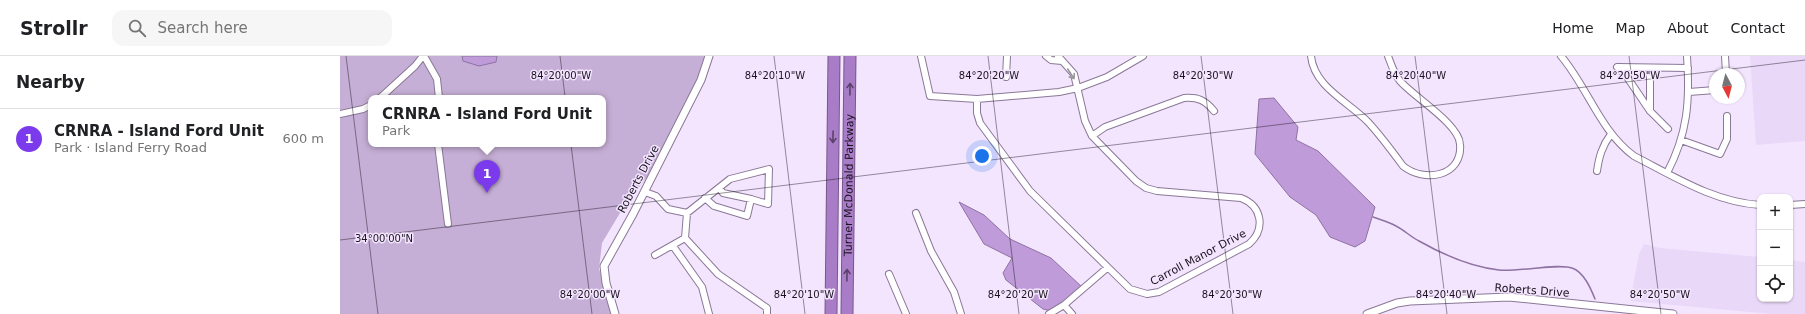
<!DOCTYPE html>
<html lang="en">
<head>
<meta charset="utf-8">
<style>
  :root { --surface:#fff; --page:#f6f6f6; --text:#202124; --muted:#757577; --line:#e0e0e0; --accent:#7c3aed }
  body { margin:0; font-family:"DejaVu Sans",sans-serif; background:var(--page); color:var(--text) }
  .controls { position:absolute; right:12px; bottom:12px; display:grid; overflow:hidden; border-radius:8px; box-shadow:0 1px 3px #0004 }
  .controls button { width:36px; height:36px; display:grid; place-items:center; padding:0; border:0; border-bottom:1px solid var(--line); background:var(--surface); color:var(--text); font:20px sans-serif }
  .compass { position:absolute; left:1369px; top:12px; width:36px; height:36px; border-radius:50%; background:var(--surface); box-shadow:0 1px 3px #0004; rotate:173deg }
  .you { position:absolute; left:642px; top:100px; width:14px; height:14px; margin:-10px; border:3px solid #fff; border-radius:50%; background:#1a73e8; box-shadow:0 0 0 6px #1a73e833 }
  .badge { display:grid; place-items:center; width:26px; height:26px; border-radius:50%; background:var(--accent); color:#fff; font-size:13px; font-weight:700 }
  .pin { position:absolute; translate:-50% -33px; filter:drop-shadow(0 1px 2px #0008) }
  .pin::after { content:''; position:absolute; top:21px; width:14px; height:12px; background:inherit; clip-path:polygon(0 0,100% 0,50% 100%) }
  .popup { position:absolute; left:28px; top:39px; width:238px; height:52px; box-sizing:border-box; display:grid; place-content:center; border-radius:8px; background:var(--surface); filter:drop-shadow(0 1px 3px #0005); font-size:13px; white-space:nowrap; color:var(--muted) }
  .popup b { font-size:15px; color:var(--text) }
  .popup::after { content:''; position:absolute; left:50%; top:100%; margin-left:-8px; border:8px solid transparent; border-top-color:var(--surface) }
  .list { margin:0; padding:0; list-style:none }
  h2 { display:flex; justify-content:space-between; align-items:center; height:52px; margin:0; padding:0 16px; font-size:17px }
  h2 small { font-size:13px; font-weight:400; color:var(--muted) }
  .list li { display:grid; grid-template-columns:26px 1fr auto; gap:12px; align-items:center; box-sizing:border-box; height:60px; padding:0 16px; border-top:1px solid var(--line) }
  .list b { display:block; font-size:15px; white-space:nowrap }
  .list p { margin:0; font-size:13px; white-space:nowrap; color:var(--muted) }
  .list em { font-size:13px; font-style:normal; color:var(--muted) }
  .icon { flex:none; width:22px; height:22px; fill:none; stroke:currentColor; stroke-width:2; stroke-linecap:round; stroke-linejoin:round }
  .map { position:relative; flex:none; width:1465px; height:258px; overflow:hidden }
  header { display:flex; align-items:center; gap:24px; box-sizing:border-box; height:56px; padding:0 20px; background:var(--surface); border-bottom:1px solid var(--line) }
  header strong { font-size:19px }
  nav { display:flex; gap:22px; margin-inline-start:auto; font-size:14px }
  .search { width:280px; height:36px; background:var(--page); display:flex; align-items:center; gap:10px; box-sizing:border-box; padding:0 14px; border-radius:12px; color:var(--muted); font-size:15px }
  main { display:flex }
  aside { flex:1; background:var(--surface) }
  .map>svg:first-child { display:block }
  .built { fill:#ead8f8 }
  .green { fill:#c6afd6; fill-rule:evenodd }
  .water { fill:#c09bda; stroke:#8e72a2 }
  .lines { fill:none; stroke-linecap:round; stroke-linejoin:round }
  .stream { stroke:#8e72a2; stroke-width:1.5 }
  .minor-casing { stroke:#8a7896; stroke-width:8 }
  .tertiary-casing { stroke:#8a7896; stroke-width:9 }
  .motorway-casing { stroke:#77578c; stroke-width:13 }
  .minor { stroke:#fff; stroke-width:6 }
  .tertiary { stroke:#fff; stroke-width:7 }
  .motorway { stroke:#a97cc7; stroke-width:11 }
  .oneway { stroke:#98959a }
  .oneway2 { stroke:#5a426b }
  .ticks { fill:none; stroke:#1a131f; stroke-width:1; stroke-opacity:0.45 }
  .labels { text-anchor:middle; stroke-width:3; stroke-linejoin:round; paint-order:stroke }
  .street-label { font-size:11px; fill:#1a131f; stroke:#f4e5ff }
  .ticks-label { font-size:10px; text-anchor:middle; fill:#1a131f; stroke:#f4e5ff; stroke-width:3; stroke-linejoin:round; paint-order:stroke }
</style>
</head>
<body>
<header>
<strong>Strollr</strong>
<div class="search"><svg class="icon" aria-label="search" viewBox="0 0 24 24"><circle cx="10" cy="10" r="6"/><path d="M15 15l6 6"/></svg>Search here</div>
<nav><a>Home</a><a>Map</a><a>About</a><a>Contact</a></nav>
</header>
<main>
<aside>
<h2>Nearby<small></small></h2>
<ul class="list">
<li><span class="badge">1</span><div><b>CRNRA - Island Ford Unit</b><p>Park · Island Ferry Road</p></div><em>600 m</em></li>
</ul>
</aside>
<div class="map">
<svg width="1465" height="258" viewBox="0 0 1465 258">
  <rect width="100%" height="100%" fill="#f4e5ff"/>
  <path class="built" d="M 1410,0 L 1465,0 L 1465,85 L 1416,89 Z
    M 1304,188 L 1320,192 L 1420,201 L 1420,243 L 1450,243 L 1450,204 L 1465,206 L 1465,258 L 1431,258 L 1290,245 L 1299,198 Z"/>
  <path class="green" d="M 0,0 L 122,0 L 123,5 L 156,6 L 157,0 L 370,0 L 321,103 L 283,152 L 262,187 L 259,213 L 275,258 L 0,258 ZM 31,42 L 263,42 L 263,88 L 31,88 Z"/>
  <path class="water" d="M 122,0 L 157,0 L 156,6 L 139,10 L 123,5 Z
    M 934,42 L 958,71 L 956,84 L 978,95 L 1035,151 L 1025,185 L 1015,191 L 990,181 L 976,159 L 950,141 L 915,98 L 919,43 Z
    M 619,146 L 644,159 L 670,183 L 711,202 L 742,231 L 711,255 L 703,253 L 666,224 L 663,217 L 672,202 L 644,188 Z"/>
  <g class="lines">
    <path class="stream" d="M 1033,161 C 1041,164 1049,166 1056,170 C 1064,174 1071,181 1079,185 C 1102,198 1132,211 1159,214 C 1178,216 1219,207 1232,212 C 1244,216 1251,233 1255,243"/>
    <defs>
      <path id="minor" d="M 84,0 L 97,23 L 99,42
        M 581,0 L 590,40 L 637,43 L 719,36 L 738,32 L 767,21 L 803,0
        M 706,0 L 711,4 L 722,5
        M 971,0 C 974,31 1009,46 1028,66 C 1041,80 1052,95 1063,110 C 1084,127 1123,121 1120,88 C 1119,68 1074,41 1060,25 C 1054,18 1051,8 1048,0
        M 1221,0 C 1248,32 1260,75 1294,100 C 1335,121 1374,146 1420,149
        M 1385,0 L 1386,18
        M 1310,12 L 1310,55
        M 666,21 L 667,0
        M 1349,36 L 1375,34
        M 40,42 L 75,10 L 83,0
        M 637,43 L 637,57 L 640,67 L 690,135 L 790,233 L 807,238 L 819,236 L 909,188 C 926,173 922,150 901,142 L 817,135 L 806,132 L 796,125 L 752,80 L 745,65 L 734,18 L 718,0
        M 0,58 L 23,53 L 31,49
        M 1328,73 L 1310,55 L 1287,21 L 1277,11 L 1348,12
        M 752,80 L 765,71 L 844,42 C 858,41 865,44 874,55
        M 1341,84 L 1380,98 L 1387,83 L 1387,60
        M 98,88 L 108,168
        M 1257,115 C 1259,101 1262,90 1271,78
        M 1327,117 C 1348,77 1350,44 1347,0
        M 305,136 L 316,140 L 328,153 L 347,157 L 390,123 L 429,113 L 428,148 L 411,143
        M 365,142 L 374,150 L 407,160 L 411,143 L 383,137 L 379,132
        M 1450,149 L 1465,148
        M 347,157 L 345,182 L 378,218 L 427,252 L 427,258
        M 576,157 L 591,195 L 614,236 L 621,258
        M 333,190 L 362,231 L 369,258
        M 315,199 L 345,182
        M 549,218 L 566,258
        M 709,258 L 724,249
        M 732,258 L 724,249 L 767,212"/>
      <path id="tertiary" d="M 275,258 L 266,227 L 264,210 L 293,158 L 361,24 L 369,0
        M 1027,258 L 1057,247 L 1070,245 L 1169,241 L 1333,258"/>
      <g id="motorway">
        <path d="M 491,258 L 494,0"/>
        <path id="s1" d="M 507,258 L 510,0"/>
      </g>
    </defs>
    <use href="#minor" class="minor-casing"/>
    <use href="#tertiary" class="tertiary-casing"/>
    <use href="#motorway" class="motorway-casing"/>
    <use href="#minor" class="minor"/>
    <use href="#tertiary" class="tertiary"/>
    <use href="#motorway" class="motorway"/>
  </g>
  <defs><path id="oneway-shaft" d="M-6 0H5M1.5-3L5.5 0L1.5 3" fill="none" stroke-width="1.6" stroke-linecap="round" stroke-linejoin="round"/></defs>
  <use class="oneway" href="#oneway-shaft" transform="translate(731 18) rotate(57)"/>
  <g class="oneway2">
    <use href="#oneway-shaft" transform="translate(510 33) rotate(-89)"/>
    <use href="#oneway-shaft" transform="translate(493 81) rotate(91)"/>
    <use href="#oneway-shaft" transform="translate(507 219) rotate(-89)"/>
  </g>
  <path class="ticks" d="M 6,0 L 38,258M 220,0 L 252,258M 434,0 L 465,258M 648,0 L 679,258M 861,0 L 893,258M 1075,0 L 1107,258M 1289,0 L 1321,258M 0,184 L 1465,4"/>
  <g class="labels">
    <g class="street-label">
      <text transform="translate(298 123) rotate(-62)" y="4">Roberts Drive</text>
      <text dy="4" stroke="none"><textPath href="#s1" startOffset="129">Turner McDonald Parkway</textPath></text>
      <text transform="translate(858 201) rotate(-28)" y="4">Carroll Manor Drive</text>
      <text transform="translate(1192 234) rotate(4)" y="4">Roberts Drive</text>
    </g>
  </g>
  <g class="ticks-label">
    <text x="221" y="23">84°20'00"W</text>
    <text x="435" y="23">84°20'10"W</text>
    <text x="649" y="23">84°20'20"W</text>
    <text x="863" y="23">84°20'30"W</text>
    <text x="1076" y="23">84°20'40"W</text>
    <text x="1290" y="23">84°20'50"W</text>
    <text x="44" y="186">34°00'00"N</text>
    <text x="250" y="242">84°20'00"W</text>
    <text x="464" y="242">84°20'10"W</text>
    <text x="678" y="242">84°20'20"W</text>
    <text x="892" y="242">84°20'30"W</text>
    <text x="1106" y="242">84°20'40"W</text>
    <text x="1320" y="242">84°20'50"W</text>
  </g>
</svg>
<div class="controls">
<button>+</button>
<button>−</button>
<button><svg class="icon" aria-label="locate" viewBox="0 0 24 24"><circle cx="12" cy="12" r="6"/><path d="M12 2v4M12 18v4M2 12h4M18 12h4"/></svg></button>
</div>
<svg class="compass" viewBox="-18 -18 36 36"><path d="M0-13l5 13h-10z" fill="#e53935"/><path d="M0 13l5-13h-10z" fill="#757577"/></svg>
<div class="you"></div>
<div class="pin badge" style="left:147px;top:137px">1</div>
<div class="popup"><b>CRNRA - Island Ford Unit</b>Park</div>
</div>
</main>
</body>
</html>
